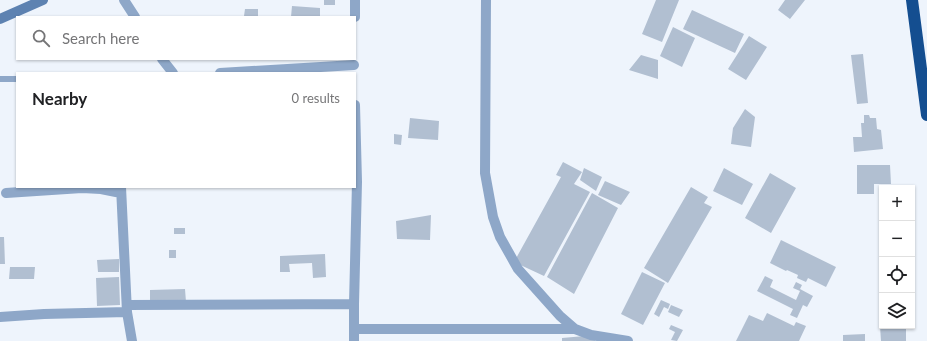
<!DOCTYPE html>
<html lang="en">
<head>
<meta charset="utf-8">
<style>
  :root { --surface:#fff; --page:#f6f6f6; --text:#202124; --muted:#757577; --line:#e0e0e0 }
  body { margin:0; font-family:Lato,sans-serif; background:var(--page); color:var(--text) }
  .controls { position:absolute; right:12px; bottom:12px; display:grid; overflow:hidden; border-radius:0px; box-shadow:0 1px 3px #0004 }
  .controls button { width:36px; height:36px; display:grid; place-items:center; padding:0; border:0; border-bottom:1px solid var(--line); background:var(--surface); color:var(--text); font:20px sans-serif }
  .list { margin:0; padding:0; list-style:none }
  h2 { display:flex; justify-content:space-between; align-items:center; height:52px; margin:0; padding:0 16px; font-size:17px }
  h2 small { font-size:13px; font-weight:400; color:var(--muted) }
  .icon { flex:none; width:22px; height:22px; fill:none; stroke:currentColor; stroke-width:2; stroke-linecap:round; stroke-linejoin:round }
  .map { position:relative; flex:none; width:927px; height:341px; overflow:hidden }
  .search { position:absolute; background:var(--surface); box-shadow:0 1px 3px #0004; left:16px; top:16px; width:340px; height:44px; display:flex; align-items:center; gap:10px; box-sizing:border-box; padding:0 14px; border-radius:0px; color:var(--muted); font-size:15px }
  .panel { position:absolute; background:var(--surface); box-shadow:0 1px 3px #0004; left:16px; top:72px; width:340px; height:116px; border-radius:0px }
  .map>svg:first-child { display:block }
  .building { fill:#b1bfd1 }
  .lines { fill:none; stroke-linecap:round; stroke-linejoin:round }
  .lane { stroke:#8ea7c8; stroke-width:6 }
  .street { stroke:#8ea7c8; stroke-width:10 }
  .secondary { stroke:#5d82b1; stroke-width:10 }
  .highway { stroke:#144e90; stroke-width:12 }
</style>
</head>
<body>
<div class="map">
<svg width="927" height="341" viewBox="0 0 927 341">
  <rect width="100%" height="100%" fill="#eef4fc"/>
  <path class="building" d="M 324,0 L 335,0 L 335,5 L 324,5 Z
    M 656,0 L 679,0 L 662,42 L 642,34 Z
    M 785,0 L 805,0 L 790,19 L 778,10 Z
    M 292,6 L 320,8 L 320,17 L 291,17 Z
    M 245,9 L 258,9 L 258,17 L 244,16 Z
    M 692,10 L 744,34 L 735,53 L 683,29 Z
    M 673,27 L 695,38 L 682,67 L 660,56 Z
    M 749,36 L 767,47 L 746,80 L 728,69 Z
    M 863,54 L 868,103 L 857,104 L 851,55 Z
    M 641,55 L 658,60 L 658,79 L 629,70 Z
    M 745,109 L 755,117 L 751,147 L 731,144 L 733,128 Z
    M 864,115 L 869,115 L 870,118 L 876,118 L 877,129 L 881,130 L 883,149 L 854,152 L 853,137 L 862,137 L 861,123 L 864,123 Z
    M 410,118 L 439,121 L 438,140 L 408,138 Z
    M 394,134 L 402,135 L 401,145 L 394,144 Z
    M 563,162 L 582,172 L 574,184 L 590,192 L 544,276 L 514,262 L 561,177 L 556,175 Z
    M 857,165 L 890,165 L 891,184 L 874,184 L 874,194 L 857,194 Z
    M 584,168 L 602,177 L 596,191 L 580,180 Z
    M 724,168 L 753,184 L 742,205 L 713,191 Z
    M 770,173 L 796,188 L 771,233 L 745,218 Z
    M 605,181 L 630,192 L 621,205 L 598,195 Z
    M 691,187 L 708,197 L 704,203 L 712,207 L 668,283 L 644,268 Z
    M 592,193 L 618,208 L 574,294 L 547,277 Z
    M 431,215 L 430,240 L 397,239 L 396,221 Z
    M 174,228 L 185,228 L 185,234 L 174,234 Z
    M 0,237 L 4,237 L 5,264 L 0,264 Z
    M 781,240 L 836,267 L 826,287 L 808,278 L 806,282 L 797,278 L 798,275 L 787,270 L 786,271 L 770,263 Z
    M 169,250 L 176,250 L 176,258 L 169,258 Z
    M 325,254 L 326,277 L 313,278 L 312,263 L 289,264 L 290,272 L 280,272 L 280,256 Z
    M 119,259 L 119,272 L 98,272 L 97,260 Z
    M 10,267 L 35,267 L 34,279 L 9,279 Z
    M 642,272 L 665,283 L 643,325 L 621,314 Z
    M 765,276 L 773,280 L 770,287 L 796,300 L 800,291 L 793,288 L 796,282 L 802,285 L 800,289 L 813,296 L 807,307 L 803,305 L 797,318 L 790,315 L 793,309 L 757,291 Z
    M 119,277 L 120,305 L 97,306 L 96,278 Z
    M 185,289 L 186,302 L 150,303 L 150,290 Z
    M 661,300 L 670,304 L 668,309 L 664,307 L 659,317 L 654,314 Z
    M 671,305 L 683,310 L 679,317 L 668,312 Z
    M 767,313 L 794,326 L 796,322 L 806,326 L 799,341 L 736,341 L 749,315 L 763,321 Z
    M 671,325 L 683,330 L 677,341 L 671,340 L 675,332 L 669,329 Z
    M 880,326 L 906,326 L 906,341 L 881,341 Z
    M 865,334 L 865,341 L 843,341 L 843,335 Z
    M 596,335 L 595,341 L 562,341 L 562,338 Z"/>
  <g class="lines">
    <path class="lane" d="M 0,79 L 17,79"/>
    <path class="street" d="M 124,0 L 135,17
      M 486,0 L 485,173 L 493,217 L 500,237 L 518,269 L 560,316 L 575,329 L 591,335 L 628,341
      M 355,17 L 355,0
      M 162,59 L 173,73
      M 220,73 L 354,65
      M 121,187 L 127,312 L 132,341
      M 6,193 L 82,188 L 101,189 L 121,193
      M 127,305 L 354,304
      M 0,317 L 44,314 L 127,312
      M 355,329 L 575,329
      M 354,341 L 354,304 L 357,182 L 355,105"/>
    <path class="secondary" d="M 0,19 L 43,0"/>
    <path class="highway" d="M 912,0 L 927,115"/>
  </g>
</svg>
<div class="controls">
<button>+</button>
<button>−</button>
<button><svg class="icon" aria-label="locate" viewBox="0 0 24 24"><circle cx="12" cy="12" r="6"/><path d="M12 2v4M12 18v4M2 12h4M18 12h4"/></svg></button>
<button><svg class="icon" aria-label="layers" viewBox="0 0 24 24"><path d="M12 4l9 5-9 5-9-5zM3 14l9 5 9-5"/></svg></button>
</div>
<div class="search"><svg class="icon" aria-label="search" viewBox="0 0 24 24"><circle cx="10" cy="10" r="6"/><path d="M15 15l6 6"/></svg>Search here</div>
<section class="panel">
<h2>Nearby<small>0 results</small></h2>
<ul class="list">
</ul>
</section>
</div>
</body>
</html>
